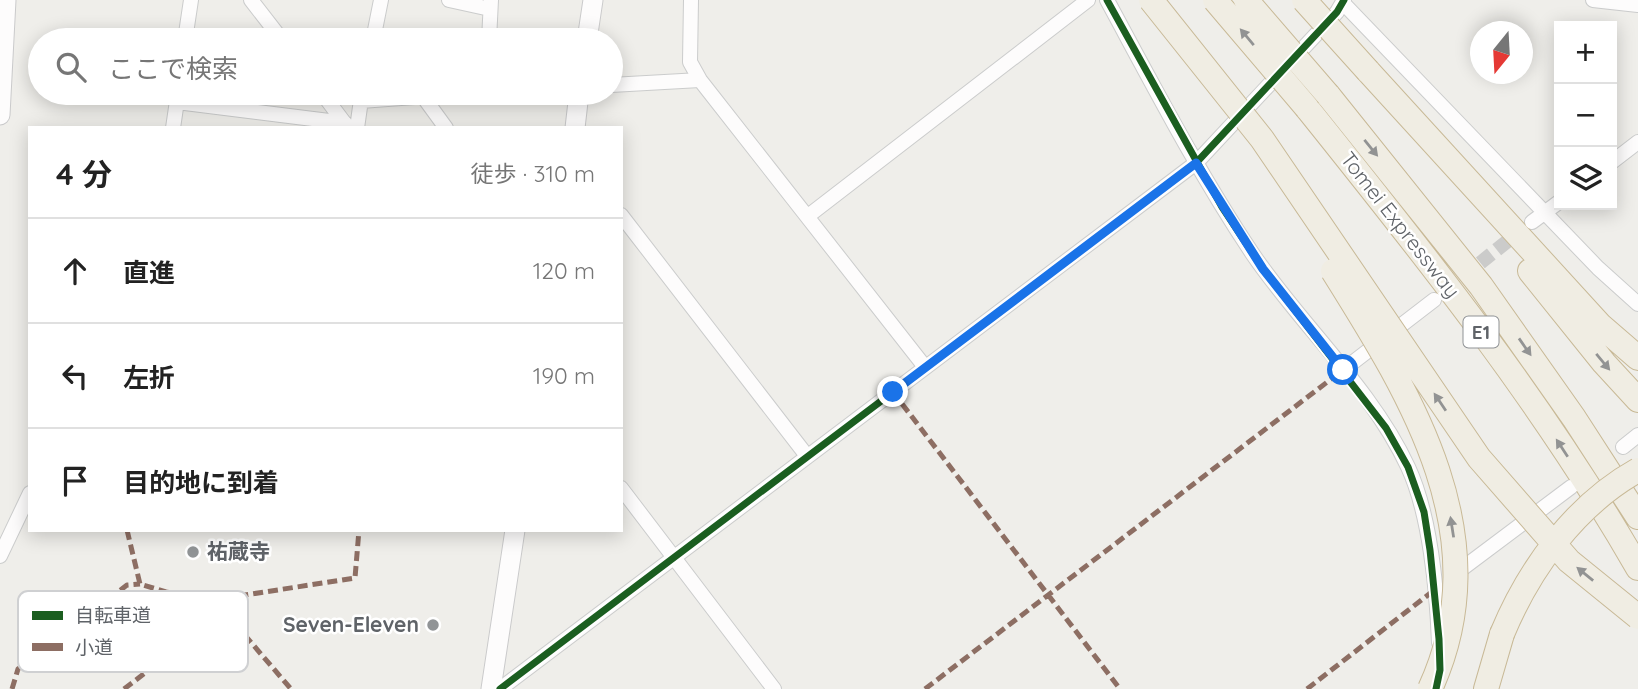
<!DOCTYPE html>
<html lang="ja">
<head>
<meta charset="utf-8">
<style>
  :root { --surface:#fff; --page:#f2f2f2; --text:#222; --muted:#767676; --line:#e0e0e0 }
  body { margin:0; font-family:Quicksand,"Noto Sans JP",sans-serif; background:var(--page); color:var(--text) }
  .controls { position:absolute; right:21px; top:21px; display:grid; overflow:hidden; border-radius:0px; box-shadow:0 4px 18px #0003 }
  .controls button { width:63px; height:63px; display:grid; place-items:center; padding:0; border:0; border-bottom:2px solid var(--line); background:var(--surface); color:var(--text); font:35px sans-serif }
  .compass { position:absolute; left:1470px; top:21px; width:63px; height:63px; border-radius:50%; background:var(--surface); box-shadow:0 4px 18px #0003; rotate:198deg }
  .stop { position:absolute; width:21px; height:21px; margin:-16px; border:5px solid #1a73e8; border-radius:50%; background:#fff }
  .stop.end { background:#1a73e8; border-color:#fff; box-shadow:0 2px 7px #0008 }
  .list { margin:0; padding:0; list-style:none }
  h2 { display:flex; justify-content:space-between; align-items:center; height:91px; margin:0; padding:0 28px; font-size:30px }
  h2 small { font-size:23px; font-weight:400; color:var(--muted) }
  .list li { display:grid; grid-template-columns:46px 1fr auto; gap:21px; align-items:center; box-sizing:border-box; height:105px; padding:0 28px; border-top:2px solid var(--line) }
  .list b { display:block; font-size:26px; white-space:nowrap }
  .list em { font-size:23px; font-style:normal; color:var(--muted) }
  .icon { flex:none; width:38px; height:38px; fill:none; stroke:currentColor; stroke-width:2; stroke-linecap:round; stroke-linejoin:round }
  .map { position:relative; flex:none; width:1638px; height:689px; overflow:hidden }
  .search { position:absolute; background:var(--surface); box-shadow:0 4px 18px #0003; left:28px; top:28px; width:595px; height:77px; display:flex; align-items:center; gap:18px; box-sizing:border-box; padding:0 24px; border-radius:38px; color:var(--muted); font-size:26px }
  .panel { position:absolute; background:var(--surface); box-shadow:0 4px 18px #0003; left:28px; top:126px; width:595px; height:406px; border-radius:0px }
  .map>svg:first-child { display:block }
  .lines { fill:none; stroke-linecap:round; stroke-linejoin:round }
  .street-tunnel { stroke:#cbcbca; stroke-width:14; stroke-dasharray:14 7; stroke-linecap:butt }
  .street-casing { stroke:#cbcccc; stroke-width:16 }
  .secondary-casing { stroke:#cacacb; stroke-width:21 }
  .highway-casing { stroke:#c8b996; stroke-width:26 }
  .street { stroke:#fdfcfc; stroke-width:14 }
  .secondary { stroke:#fdfcfc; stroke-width:19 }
  .highway { stroke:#f0ede3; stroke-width:24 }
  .highway-bridge-casing { stroke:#c8b996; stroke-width:26; stroke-linecap:butt }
  .highway-bridge { stroke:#f0ede3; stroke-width:24 }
  .quiet { stroke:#8d6e63; stroke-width:5; stroke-dasharray:10 5; stroke-linecap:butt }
  .cycleway-casing { stroke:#fff; stroke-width:11 }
  .cycleway { stroke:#1b5e20; stroke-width:7 }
  .oneway { fill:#929393 }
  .route { stroke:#1a73e8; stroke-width:9 }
  .poi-dot { fill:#919496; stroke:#fff; stroke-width:2.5 }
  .labels { text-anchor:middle; stroke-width:5; stroke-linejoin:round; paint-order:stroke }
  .shield { fill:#fff; stroke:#8f9295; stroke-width:2 }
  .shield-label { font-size:19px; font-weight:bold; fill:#5f6368 }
  .street-label { font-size:21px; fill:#5f6368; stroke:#fff }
  .poi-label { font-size:21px; font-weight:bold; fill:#5f6368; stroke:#fff; text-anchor:start }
  .key { fill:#fff; stroke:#cfd0d2; stroke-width:2 }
  .key-label { font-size:19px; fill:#5f6368 }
</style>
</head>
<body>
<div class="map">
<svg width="1638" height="689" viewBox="0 0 1638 689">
  <rect width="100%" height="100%" fill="#efeeea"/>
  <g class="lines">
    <path class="street-tunnel" d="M 1464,276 L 1520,231"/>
    <defs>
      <path id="street" d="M 251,0 L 282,40
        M 449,0 L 490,9
        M 691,0 L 690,62 L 700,80 L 925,367
        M 1107,0 C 1153,85 1198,172 1252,253 C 1300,324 1372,389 1408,467 C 1430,514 1437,591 1439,643
        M 1593,0 L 1638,5
        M 1343,3 L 1598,268 L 1638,304
        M 185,40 L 191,0
        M 373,40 L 381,0
        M 489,40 L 491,0
        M 611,85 L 700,80
        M 322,93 L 346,125
        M 422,95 L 446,128
        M 361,101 L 468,93
        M 177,102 L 345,123
        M 173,128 L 178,94
        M 357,128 L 362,93
        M 1612,162 L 1638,142
        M 621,215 L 807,456
        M 808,216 L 1088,0
        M 1532,222 L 1559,202
        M 1343,370 L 1434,300
        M 1623,447 L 1638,435
        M 621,488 L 774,689
        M 0,556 L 30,493
        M 1451,577 L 1571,487
        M 500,689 L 1196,163 L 1337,12 L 1344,0"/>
      <path id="secondary" d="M 587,40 L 593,0
        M 0,115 L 6,0
        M 575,128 L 579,93
        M 491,689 L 515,530"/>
      <path id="highway" d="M 1368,71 L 1600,325 L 1638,358
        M 1328,95 L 1481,286 L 1574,418 L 1638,517
        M 1307,108 C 1425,255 1544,404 1638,568
        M 1530,271 L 1604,363 L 1638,400
        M 1486,689 L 1502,634"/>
    </defs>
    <use href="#street" class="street-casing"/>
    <use href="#secondary" class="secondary-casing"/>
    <use href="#highway" class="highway-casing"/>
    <use href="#street" class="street"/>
    <use href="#secondary" class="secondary"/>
    <use href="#highway" class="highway"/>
    <defs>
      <path id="highway-bridge" d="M 1151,0 L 1262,139 L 1479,458 L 1569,561 L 1638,617
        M 1215,0 L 1307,108
        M 1246,0 L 1328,95
        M 1304,0 L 1368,71
        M 1333,271 C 1412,397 1500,537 1430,689
        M 1502,634 C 1529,569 1575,505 1638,470"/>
    </defs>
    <use href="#highway-bridge" class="highway-bridge-casing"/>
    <use href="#highway-bridge" class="highway-bridge"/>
    <path class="quiet" d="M 893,392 L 1120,689
      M 127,530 L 140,584 L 166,592 L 232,597
      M 225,612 L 291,689
      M 12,689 L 18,669 L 127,585 L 140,584
      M 124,689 L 225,612 L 232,597 L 355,578 L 359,530
      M 925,689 L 1343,370
      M 1307,689 L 1433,591"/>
    <defs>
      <path id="cycleway" d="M 1107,0 L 1222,207 L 1263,269 L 1386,428 L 1408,467 L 1424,512 L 1430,550 L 1439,639 L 1440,670 L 1436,689
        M 500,689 L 1196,163 L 1337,12 L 1344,0"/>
    </defs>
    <use href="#cycleway" class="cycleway-casing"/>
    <use href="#cycleway" class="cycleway"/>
  </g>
  <defs><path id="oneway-solid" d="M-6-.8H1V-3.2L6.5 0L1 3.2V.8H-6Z" transform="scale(1.75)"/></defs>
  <g class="oneway">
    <use href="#oneway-solid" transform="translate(1247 37) rotate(-130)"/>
    <use href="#oneway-solid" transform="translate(1371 148) rotate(51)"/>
    <use href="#oneway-solid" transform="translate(1525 347) rotate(55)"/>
    <use href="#oneway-solid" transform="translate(1603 362) rotate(50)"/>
    <use href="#oneway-solid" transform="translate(1440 402) rotate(-124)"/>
    <use href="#oneway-solid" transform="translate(1562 448) rotate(-123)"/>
    <use href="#oneway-solid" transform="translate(1452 527) rotate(-99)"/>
    <use href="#oneway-solid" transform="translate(1585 574) rotate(-141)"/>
  </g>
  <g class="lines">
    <path class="route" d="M 893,392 L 1196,163 L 1263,269 L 1343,370"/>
  </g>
  <g class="poi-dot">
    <circle cx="193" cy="552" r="7"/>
    <circle cx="433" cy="625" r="7"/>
  </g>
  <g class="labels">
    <rect class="shield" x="1463.5" y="316.5" width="35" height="31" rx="5"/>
    <g class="shield-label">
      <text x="1481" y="339">E1</text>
    </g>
    <g class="street-label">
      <text transform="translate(1400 225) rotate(52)" y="7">Tomei Expressway</text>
    </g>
    <g class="poi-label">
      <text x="207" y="559">祐蔵寺</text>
      <text x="419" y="632" text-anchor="end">Seven-Eleven</text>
    </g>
  </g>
  <rect x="18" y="591" width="230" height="81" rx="10" class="key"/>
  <rect x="32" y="611" width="31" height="9" fill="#1b5e20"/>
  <rect x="32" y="643" width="31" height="8" fill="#8d6e63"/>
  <g class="key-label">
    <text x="75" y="622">自転車道</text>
    <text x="75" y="654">小道</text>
  </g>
</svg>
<div class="controls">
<button>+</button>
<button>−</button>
<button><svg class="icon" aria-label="layers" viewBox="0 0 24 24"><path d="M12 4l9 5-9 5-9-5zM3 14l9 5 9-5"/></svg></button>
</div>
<svg class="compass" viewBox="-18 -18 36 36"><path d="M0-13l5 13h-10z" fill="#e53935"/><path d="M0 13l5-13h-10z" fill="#767676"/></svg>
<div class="stop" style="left:1343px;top:370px"></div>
<div class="stop end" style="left:893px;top:392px"></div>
<div class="search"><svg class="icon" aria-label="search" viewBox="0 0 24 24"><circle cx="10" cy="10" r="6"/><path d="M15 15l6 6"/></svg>ここで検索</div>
<section class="panel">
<h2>4 分<small>徒歩 · 310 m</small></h2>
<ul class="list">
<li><svg class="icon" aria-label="ahead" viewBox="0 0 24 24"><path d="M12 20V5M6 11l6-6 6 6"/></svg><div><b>直進</b></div><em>120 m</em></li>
<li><svg class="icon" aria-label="left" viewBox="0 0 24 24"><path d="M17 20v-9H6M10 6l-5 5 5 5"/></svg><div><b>左折</b></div><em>190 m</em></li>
<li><svg class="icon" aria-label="arrive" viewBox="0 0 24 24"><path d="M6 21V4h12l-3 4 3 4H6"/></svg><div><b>目的地に到着</b></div></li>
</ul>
</section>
</div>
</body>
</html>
